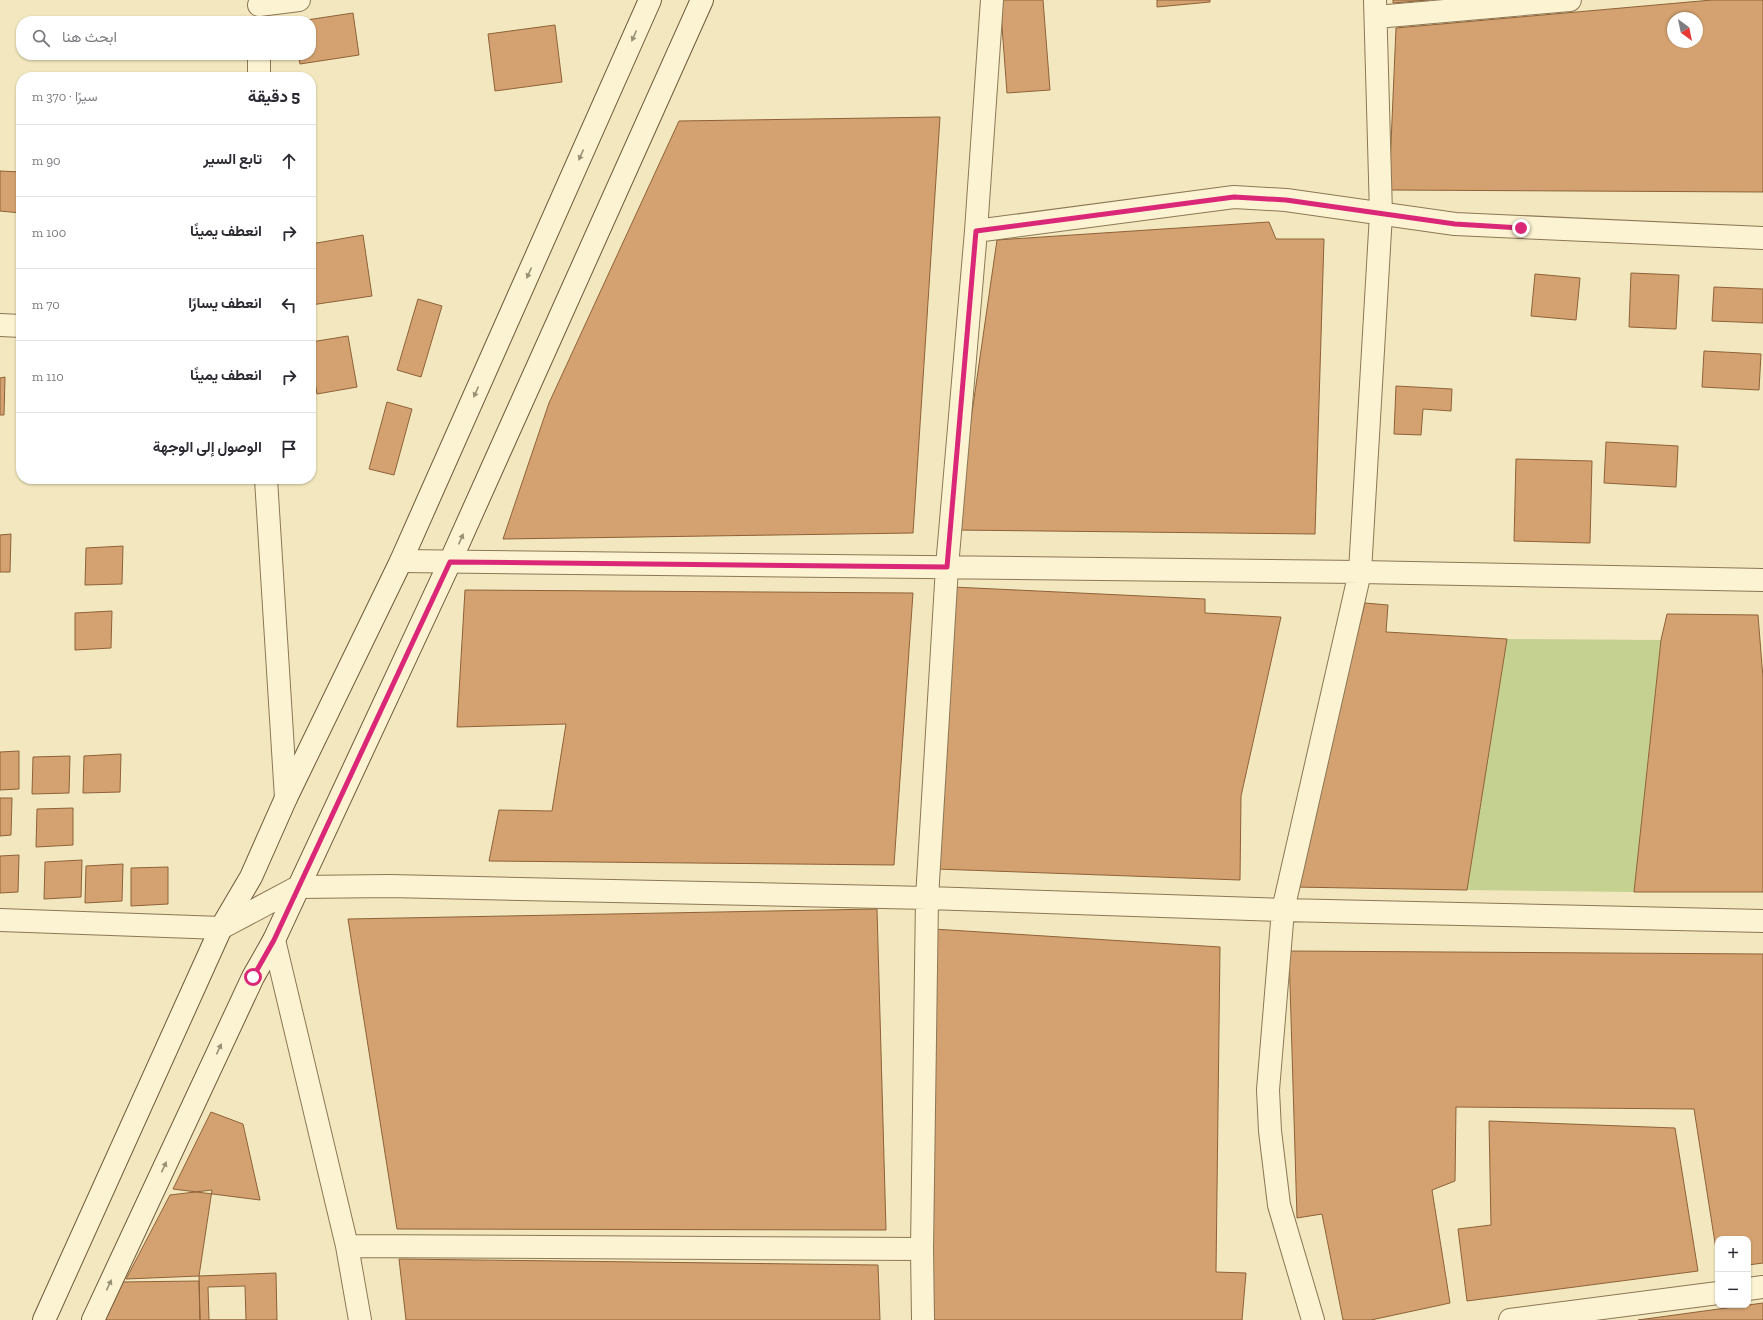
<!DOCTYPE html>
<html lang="ar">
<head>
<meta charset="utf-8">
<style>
  :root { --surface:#fff; --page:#f2f2f3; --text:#2b2b33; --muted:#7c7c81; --line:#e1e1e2 }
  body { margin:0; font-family:"Zilla Slab",Vazirmatn,serif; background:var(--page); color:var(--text); direction:rtl }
  .controls { position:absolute; right:12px; bottom:12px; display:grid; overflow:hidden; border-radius:8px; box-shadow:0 1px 3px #0004 }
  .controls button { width:36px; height:36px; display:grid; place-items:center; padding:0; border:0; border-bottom:1px solid var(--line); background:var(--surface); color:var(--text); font:20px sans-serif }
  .compass { position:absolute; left:1667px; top:12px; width:36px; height:36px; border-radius:50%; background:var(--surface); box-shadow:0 1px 3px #0004; rotate:147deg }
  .stop { position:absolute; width:12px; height:12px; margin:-9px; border:3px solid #db2777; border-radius:50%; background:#fff }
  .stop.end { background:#db2777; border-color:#fff; box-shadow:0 1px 4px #0008 }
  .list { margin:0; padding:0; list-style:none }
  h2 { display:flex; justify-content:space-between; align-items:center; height:52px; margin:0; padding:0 16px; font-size:17px }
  h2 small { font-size:13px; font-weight:400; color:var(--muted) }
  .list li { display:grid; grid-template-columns:26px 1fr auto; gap:12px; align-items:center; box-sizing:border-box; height:72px; padding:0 16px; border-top:1px solid var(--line) }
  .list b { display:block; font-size:15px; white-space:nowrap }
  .list em { font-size:13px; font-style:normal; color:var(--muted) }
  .icon { flex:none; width:22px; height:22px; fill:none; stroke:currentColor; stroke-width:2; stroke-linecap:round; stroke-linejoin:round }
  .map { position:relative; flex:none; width:1763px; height:1320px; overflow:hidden; direction:ltr }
  .search { position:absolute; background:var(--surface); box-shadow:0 1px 3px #0004; left:16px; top:16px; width:300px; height:44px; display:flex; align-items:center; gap:10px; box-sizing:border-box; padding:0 14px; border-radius:16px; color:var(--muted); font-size:15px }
  .panel { position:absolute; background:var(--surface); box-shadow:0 1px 3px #0004; left:16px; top:72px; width:300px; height:412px; border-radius:16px; direction:rtl }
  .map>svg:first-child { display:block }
  .green { fill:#c4d191 }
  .building { fill:#d4a270; stroke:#8e6238; fill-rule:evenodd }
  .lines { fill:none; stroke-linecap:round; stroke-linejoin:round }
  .street-casing { stroke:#8d7755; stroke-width:24 }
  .secondary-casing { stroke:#6e5838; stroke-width:24 }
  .street { stroke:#fcf3d2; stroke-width:22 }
  .secondary { stroke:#fcf3d2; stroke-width:22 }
  .oneway { fill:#9b9076 }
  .route { stroke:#db2777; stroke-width:5 }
</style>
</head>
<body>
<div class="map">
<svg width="1763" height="1320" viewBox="0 0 1763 1320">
  <rect width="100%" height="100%" fill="#f2e7be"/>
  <path class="green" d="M 1507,639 L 1661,640 L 1634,892 L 1467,890 Z"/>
  <path class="building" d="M 1000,0 L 1043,0 L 1050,90 L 1007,93 Z
    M 1157,0 L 1210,0 L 1210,2 L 1157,7 Z
    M 1393,0 L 1429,0 L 1393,3 Z
    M 1712,0 L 1763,0 L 1763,192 L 1389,190 L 1396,28 ZM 1673,18 L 1697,18 L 1697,42 L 1673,42 Z
    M 353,13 L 359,55 L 300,64 L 298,55 L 311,55 L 311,21 L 300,21 Z
    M 555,25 L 562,82 L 495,91 L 488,34 Z
    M 940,117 L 913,533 L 503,539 L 549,403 L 679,121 Z
    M 0,171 L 21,172 L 21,213 L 0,211 Z
    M 1269,222 L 1276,239 L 1324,239 L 1315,534 L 955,530 L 997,240 Z
    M 363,235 L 372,296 L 311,305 L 311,244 Z
    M 1631,273 L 1679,275 L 1676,329 L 1629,327 Z
    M 1535,274 L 1580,278 L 1576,320 L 1531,316 Z
    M 1714,287 L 1763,289 L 1763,323 L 1712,321 Z
    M 418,299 L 442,306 L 421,377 L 397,370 Z
    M 348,336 L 357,387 L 317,394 L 311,360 L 311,342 Z
    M 1704,351 L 1761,354 L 1759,390 L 1702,387 Z
    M 5,377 L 4,415 L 0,415 L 0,378 Z
    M 1396,386 L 1452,389 L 1451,411 L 1423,409 L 1421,435 L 1394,434 Z
    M 387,402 L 412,409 L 394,475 L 369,469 Z
    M 1606,442 L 1678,446 L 1676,487 L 1604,483 Z
    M 1516,459 L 1592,461 L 1590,543 L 1514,541 Z
    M 11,534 L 10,572 L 0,572 L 0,535 Z
    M 123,546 L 122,584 L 85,585 L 86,548 Z
    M 953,587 L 1205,599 L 1205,613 L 1281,617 L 1241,796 L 1240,880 L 937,869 Z
    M 465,590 L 913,593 L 894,865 L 489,861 L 499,810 L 552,811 L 566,724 L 457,727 Z
    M 1365,603 L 1388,605 L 1386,632 L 1507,639 L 1467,890 L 1294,887 Z
    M 112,611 L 111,648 L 75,650 L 75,613 Z
    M 1667,614 L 1758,615 L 1763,678 L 1763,892 L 1634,892 L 1661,640 Z
    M 19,751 L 19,789 L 0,790 L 0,752 Z
    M 121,754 L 120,792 L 83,793 L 84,756 Z
    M 70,756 L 69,793 L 32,794 L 33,757 Z
    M 0,798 L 12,798 L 11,835 L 0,836 Z
    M 73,808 L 73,845 L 36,847 L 37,809 Z
    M 19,855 L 18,892 L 0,893 L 0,856 Z
    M 82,860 L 81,897 L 44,899 L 45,862 Z
    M 123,864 L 122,901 L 85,903 L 86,866 Z
    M 168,867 L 168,904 L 131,906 L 131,868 Z
    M 877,909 L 886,1230 L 397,1229 L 348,919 Z
    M 933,929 L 1220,947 L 1216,1272 L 1246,1273 L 1242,1320 L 933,1320 Z
    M 1289,951 L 1763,954 L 1763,1263 L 1748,1265 L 1748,1239 L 1718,1239 L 1718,1262 L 1694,1109 L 1456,1107 L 1455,1181 L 1432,1190 L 1450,1303 L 1371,1320 L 1343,1320 L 1322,1214 L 1297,1218 Z
    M 211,1112 L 243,1124 L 260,1200 L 173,1189 Z
    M 1489,1121 L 1675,1128 L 1698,1271 L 1467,1301 L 1458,1229 L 1491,1225 Z
    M 212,1190 L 199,1276 L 126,1279 L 170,1195 Z
    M 399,1259 L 878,1265 L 880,1320 L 406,1320 Z
    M 276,1273 L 277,1320 L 200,1320 L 199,1276 Z
    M 199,1281 L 200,1320 L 104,1320 L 121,1282 Z
    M 245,1286 L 246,1320 L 209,1320 L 208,1287 Z
    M 1763,1303 L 1763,1320 L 1638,1320 Z"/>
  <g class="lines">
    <defs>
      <path id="street" d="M 259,5 L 299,0
        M 1376,17 L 1570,0
        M 259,77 L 259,55
        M 976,231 L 1234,197 L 1286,200 L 1455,224 L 1763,238
        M 0,325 L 21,326
        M 266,479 L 286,798
        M 401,561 L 1360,572 L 1763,580
        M 0,920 L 221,928 L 298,887 L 390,886 L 927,898 L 1283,910 L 1763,921
        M 274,940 L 347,1246 L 360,1320
        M 347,1246 L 922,1249
        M 1748,1289 L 1763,1287
        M 923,1320 L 922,1249 L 927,898 L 947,567 L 976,231 L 992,0
        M 1313,1320 L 1279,1205 L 1270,1131 L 1268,1090 L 1283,910 L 1360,572 L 1381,214 L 1375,0
        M 1510,1320 L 1718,1293"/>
      <path id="secondary" d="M 44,1320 L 221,928 L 251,877 L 286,798 L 401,561 L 650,0
        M 93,1320 L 253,977 L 274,940 L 450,562 L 702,0"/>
    </defs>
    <use href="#street" class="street-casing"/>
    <use href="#secondary" class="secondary-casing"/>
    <use href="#street" class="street"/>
    <use href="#secondary" class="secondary"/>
  </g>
  <defs><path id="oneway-solid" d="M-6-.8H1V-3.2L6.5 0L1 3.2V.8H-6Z"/></defs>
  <g class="oneway">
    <use href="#oneway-solid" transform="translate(634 36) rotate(114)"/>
    <use href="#oneway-solid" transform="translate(581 155) rotate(114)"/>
    <use href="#oneway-solid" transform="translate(529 273) rotate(114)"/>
    <use href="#oneway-solid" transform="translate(476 392) rotate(114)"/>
    <use href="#oneway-solid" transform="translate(461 539) rotate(-66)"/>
    <use href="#oneway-solid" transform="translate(219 1049) rotate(-65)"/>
    <use href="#oneway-solid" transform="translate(164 1167) rotate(-65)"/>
    <use href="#oneway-solid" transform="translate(109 1285) rotate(-65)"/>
  </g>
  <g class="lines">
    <path class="route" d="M 253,977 L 274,940 L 450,562 L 947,567 L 976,231 L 1234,197 L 1286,200 L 1455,224 L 1521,228"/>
  </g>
</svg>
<div class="controls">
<button>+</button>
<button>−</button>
</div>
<svg class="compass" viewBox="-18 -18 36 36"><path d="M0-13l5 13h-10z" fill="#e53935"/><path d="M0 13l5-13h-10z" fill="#7c7c81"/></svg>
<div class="stop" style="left:253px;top:977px"></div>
<div class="stop end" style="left:1521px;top:228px"></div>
<div class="search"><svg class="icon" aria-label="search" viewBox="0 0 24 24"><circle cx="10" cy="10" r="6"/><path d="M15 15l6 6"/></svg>ابحث هنا</div>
<section class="panel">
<h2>5 دقيقة<small>سيرًا · 370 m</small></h2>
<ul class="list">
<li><svg class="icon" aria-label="ahead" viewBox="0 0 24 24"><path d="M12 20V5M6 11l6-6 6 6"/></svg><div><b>تابع السير</b></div><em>90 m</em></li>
<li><svg class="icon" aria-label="right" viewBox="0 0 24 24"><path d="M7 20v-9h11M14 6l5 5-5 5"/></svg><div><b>انعطف يمينًا</b></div><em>100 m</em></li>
<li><svg class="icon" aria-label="left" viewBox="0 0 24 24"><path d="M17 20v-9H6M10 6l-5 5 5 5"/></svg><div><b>انعطف يسارًا</b></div><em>70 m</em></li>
<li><svg class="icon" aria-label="right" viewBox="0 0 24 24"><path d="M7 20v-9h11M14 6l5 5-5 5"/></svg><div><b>انعطف يمينًا</b></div><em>110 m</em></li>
<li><svg class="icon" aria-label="arrive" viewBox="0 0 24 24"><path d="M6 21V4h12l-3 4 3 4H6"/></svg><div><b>الوصول إلى الوجهة</b></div></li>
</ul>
</section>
</div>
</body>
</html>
